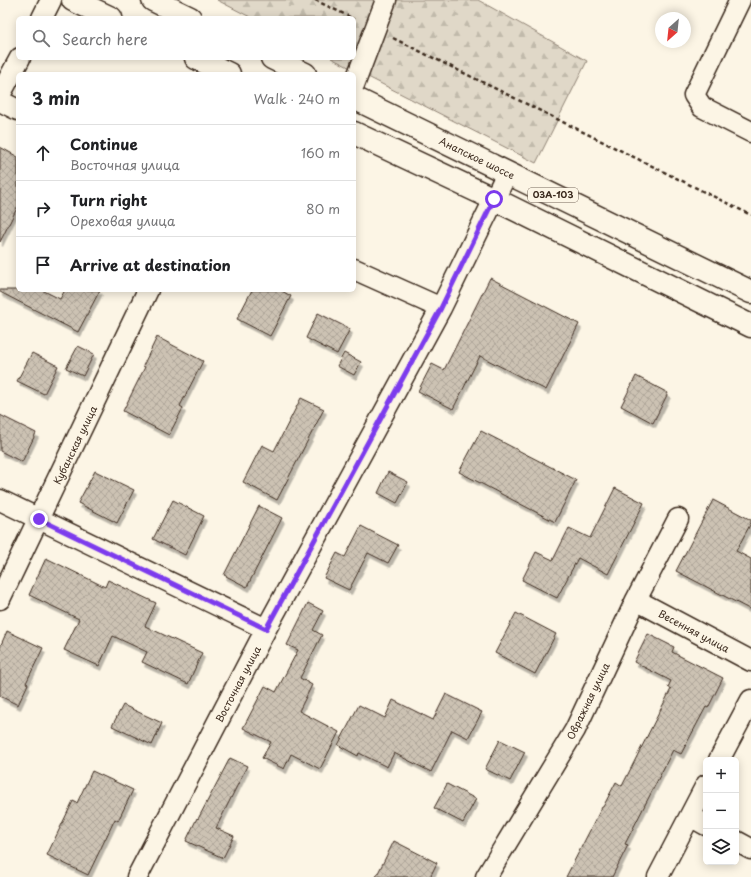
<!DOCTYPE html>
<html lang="en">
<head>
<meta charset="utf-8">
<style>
  :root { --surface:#fff; --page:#f6f6f6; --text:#202124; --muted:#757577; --line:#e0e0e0 }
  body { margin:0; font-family:"Playpen Sans",sans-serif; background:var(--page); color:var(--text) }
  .controls { position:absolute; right:12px; bottom:12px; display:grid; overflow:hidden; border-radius:6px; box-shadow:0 2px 10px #0003 }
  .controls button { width:36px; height:36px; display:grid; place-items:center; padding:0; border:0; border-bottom:1px solid var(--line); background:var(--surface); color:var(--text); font:20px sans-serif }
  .compass { position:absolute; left:655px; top:12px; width:36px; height:36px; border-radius:50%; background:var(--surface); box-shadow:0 2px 10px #0003; rotate:207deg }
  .stop { position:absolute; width:12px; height:12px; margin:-9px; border:3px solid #7c3aed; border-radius:50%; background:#fff }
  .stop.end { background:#7c3aed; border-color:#fff; box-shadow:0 1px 4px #0008 }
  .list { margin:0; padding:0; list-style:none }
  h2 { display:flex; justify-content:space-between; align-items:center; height:52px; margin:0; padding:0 16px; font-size:17px }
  h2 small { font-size:13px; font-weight:400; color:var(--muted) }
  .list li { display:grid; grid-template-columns:26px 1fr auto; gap:12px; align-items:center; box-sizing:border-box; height:56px; padding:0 16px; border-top:1px solid var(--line) }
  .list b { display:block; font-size:15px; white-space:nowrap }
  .list p { margin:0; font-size:13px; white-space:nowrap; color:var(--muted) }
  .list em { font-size:13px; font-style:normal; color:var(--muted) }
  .icon { flex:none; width:22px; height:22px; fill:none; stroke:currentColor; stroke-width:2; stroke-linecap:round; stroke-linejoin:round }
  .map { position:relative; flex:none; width:751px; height:877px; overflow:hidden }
  .search { position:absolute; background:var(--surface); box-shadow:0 2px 10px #0003; left:16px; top:16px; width:340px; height:44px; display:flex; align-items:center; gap:10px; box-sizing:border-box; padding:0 14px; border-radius:6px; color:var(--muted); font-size:15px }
  .panel { position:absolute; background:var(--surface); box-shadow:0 2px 10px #0003; left:16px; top:72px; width:340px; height:220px; border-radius:6px }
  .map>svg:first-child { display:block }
  .forest { fill:url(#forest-firs); stroke:#8e8173 }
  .building { fill:url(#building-cross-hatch); stroke:#3b2a1e; filter:url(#shadow) }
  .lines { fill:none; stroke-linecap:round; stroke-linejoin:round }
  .minor-casing { stroke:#3b2a1e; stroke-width:23 }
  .major-casing { stroke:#3b2a1e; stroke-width:25 }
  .path { stroke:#3b2a1e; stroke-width:2.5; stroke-dasharray:4 3; stroke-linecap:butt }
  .minor { stroke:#fcf5e5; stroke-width:20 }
  .major { stroke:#fcf5e5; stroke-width:22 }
  .route { stroke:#7c3aed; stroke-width:5 }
  .labels { text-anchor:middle; stroke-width:3; stroke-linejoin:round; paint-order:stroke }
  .shield { fill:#fcf5e5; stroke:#75675a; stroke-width:1 }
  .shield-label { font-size:9px; font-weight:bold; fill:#3b2a1e }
  .street-label { font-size:10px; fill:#3b2a1e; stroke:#fcf5e5 }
</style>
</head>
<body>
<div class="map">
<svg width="751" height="877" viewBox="0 0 751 877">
  <defs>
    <pattern id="forest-firs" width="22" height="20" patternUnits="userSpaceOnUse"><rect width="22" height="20" fill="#e0d8c8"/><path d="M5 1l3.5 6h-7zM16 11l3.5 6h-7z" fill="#c1baab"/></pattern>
    <pattern id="building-cross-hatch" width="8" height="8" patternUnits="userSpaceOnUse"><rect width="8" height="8" fill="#ccc2b3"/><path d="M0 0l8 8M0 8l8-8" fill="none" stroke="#b0a79a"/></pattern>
    <filter id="shadow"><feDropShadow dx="2.5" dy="4.5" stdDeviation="0" flood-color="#0004"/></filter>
  </defs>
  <rect width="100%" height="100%" fill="#fcf5e5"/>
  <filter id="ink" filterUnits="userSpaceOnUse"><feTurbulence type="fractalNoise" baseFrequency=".025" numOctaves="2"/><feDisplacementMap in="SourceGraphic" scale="8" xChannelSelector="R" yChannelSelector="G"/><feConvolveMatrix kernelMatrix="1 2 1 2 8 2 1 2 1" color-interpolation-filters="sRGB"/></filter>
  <g filter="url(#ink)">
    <path class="forest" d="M 217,0 L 478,0 L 587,61 L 536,163 L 331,58 L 354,58 L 354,18 L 252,18 Z"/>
    <path class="building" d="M 0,147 L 18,157 L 18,206 L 0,242 Z
      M 490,278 L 579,324 L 546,390 L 480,356 L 453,409 L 418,391 L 432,364 L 444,370 Z
      M 0,290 L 42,290 L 60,299 L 65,290 L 100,290 L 78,332 L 0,292 Z
      M 252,290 L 280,290 L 291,296 L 270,336 L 237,319 Z
      M 318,313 L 350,329 L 337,354 L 306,338 Z
      M 157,337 L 203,361 L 180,406 L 183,408 L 169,435 L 123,411 L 145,367 L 143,366 Z
      M 78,346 L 94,354 L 83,376 L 66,368 Z
      M 32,353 L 58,366 L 44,394 L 17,381 Z
      M 344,353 L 361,362 L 354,375 L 337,366 Z
      M 636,376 L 668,393 L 653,423 L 621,406 Z
      M 301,398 L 324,409 L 277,500 L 243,482 L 262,445 L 274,451 Z
      M 0,415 L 36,433 L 22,462 L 0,451 Z
      M 481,431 L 576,480 L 555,522 L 459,472 Z
      M 95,471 L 134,490 L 117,523 L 78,503 Z
      M 388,472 L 408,482 L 397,503 L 378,493 Z
      M 615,488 L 644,503 L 608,574 L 578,558 L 557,598 L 522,580 L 536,552 L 553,560 L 569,528 L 590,538 Z
      M 173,500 L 204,516 L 185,555 L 153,539 Z
      M 713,500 L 751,520 L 751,523 L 736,551 L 751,559 L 751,610 L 676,571 Z
      M 259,506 L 282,518 L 247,587 L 224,575 Z
      M 361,526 L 398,545 L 388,563 L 368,553 L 349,590 L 324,578 L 337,553 L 345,557 Z
      M 46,558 L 105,587 L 108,580 L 156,603 L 145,626 L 202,653 L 188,684 L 142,662 L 147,652 L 113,636 L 99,666 L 64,650 L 79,619 L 29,595 Z
      M 308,603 L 323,611 L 313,630 L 322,635 L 300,678 L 312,685 L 299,711 L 339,732 L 320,769 L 291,754 L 284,769 L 262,758 L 271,742 L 243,728 L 265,686 L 276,692 L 298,650 L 287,645 Z
      M 516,613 L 556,634 L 535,674 L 495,653 Z
      M 7,631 L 43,648 L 26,683 L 28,684 L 18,705 L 0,696 L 0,647 Z
      M 648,634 L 674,647 L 672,652 L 723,678 L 708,708 L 706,707 L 681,754 L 673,750 L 625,844 L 628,845 L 612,877 L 566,877 L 602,807 L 603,807 L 616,782 L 622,786 L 671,689 L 668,687 L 671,681 L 634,662 Z
      M 446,694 L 482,712 L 468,738 L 452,730 L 431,772 L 394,753 L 387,767 L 359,753 L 358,756 L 338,745 L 359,705 L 385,718 L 393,700 L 433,720 Z
      M 123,705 L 162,723 L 152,745 L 112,726 Z
      M 500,740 L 525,752 L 510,781 L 485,769 Z
      M 230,758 L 247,766 L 216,828 L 234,836 L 223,858 L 186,841 L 197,818 L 198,819 Z
      M 92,771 L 133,790 L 118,821 L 115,819 L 88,875 L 47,855 L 73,801 L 77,803 Z
      M 447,784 L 476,799 L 463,823 L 434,808 Z
      M 394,841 L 437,863 L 430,877 L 376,877 Z"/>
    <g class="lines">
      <defs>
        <path id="minor" d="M 740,0 L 694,95 L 702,107 L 751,132
          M 42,18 L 51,0
          M 354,85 L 386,0
          M 0,95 L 20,58
          M 0,101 L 18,110
          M 354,269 L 441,308
          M 0,500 L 266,629
          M 0,599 L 148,290
          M 636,600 L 751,661
          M 719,760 L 751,700
          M 690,816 L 706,825
          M 736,841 L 751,849
          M 137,877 L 266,629 L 441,308 L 507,173
          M 486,877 L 575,730 L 636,600 L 678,519
          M 658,877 L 706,785"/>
        <path id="major" d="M 73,0 L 111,18
          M 153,0 L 190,18
          M 196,58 L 229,74
          M 272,58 L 305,74
          M 354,98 L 751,292
          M 354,133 L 494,199 L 751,326"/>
      </defs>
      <use href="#minor" class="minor-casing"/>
      <use href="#major" class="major-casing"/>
      <path class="path" d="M 315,0 L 352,18
        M 393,38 L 751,215"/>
      <use href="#minor" class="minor"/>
      <use href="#major" class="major"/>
    </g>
  </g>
  <g class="lines" filter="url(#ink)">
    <path class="route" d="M 39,519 L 266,629 L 441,308 L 494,199"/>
  </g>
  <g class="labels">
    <rect class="shield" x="528" y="188" width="50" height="14" rx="3"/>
    <g class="shield-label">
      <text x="553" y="198">03А-103</text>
    </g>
    <g class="street-label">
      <text transform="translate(477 158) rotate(26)" y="4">Анапское шоссе</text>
      <text transform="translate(75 445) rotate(-64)" y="4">Кубанская улица</text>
      <text transform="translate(694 631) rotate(28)" y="4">Весенняя улица</text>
      <text transform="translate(238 684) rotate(-62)" y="4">Восточная улица</text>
      <text transform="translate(588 701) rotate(-64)" y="4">Овражная улица</text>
    </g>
  </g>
</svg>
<div class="controls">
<button>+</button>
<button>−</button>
<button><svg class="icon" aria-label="layers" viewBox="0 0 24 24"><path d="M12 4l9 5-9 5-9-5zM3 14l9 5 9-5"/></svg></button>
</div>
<svg class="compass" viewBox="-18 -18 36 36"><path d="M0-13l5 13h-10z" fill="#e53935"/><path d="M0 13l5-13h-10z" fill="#757577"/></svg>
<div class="stop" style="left:494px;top:199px"></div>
<div class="stop end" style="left:39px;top:519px"></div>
<div class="search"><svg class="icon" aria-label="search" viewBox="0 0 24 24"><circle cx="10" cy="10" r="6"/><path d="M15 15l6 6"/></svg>Search here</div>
<section class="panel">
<h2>3 min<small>Walk · 240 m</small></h2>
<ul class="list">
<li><svg class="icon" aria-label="ahead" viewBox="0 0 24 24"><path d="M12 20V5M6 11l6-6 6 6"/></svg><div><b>Continue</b><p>Восточная улица</p></div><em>160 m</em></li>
<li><svg class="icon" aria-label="right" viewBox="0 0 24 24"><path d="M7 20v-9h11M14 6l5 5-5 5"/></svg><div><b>Turn right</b><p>Ореховая улица</p></div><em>80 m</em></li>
<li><svg class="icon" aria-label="arrive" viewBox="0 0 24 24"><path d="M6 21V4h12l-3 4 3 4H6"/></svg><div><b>Arrive at destination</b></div></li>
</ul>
</section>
</div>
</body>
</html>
